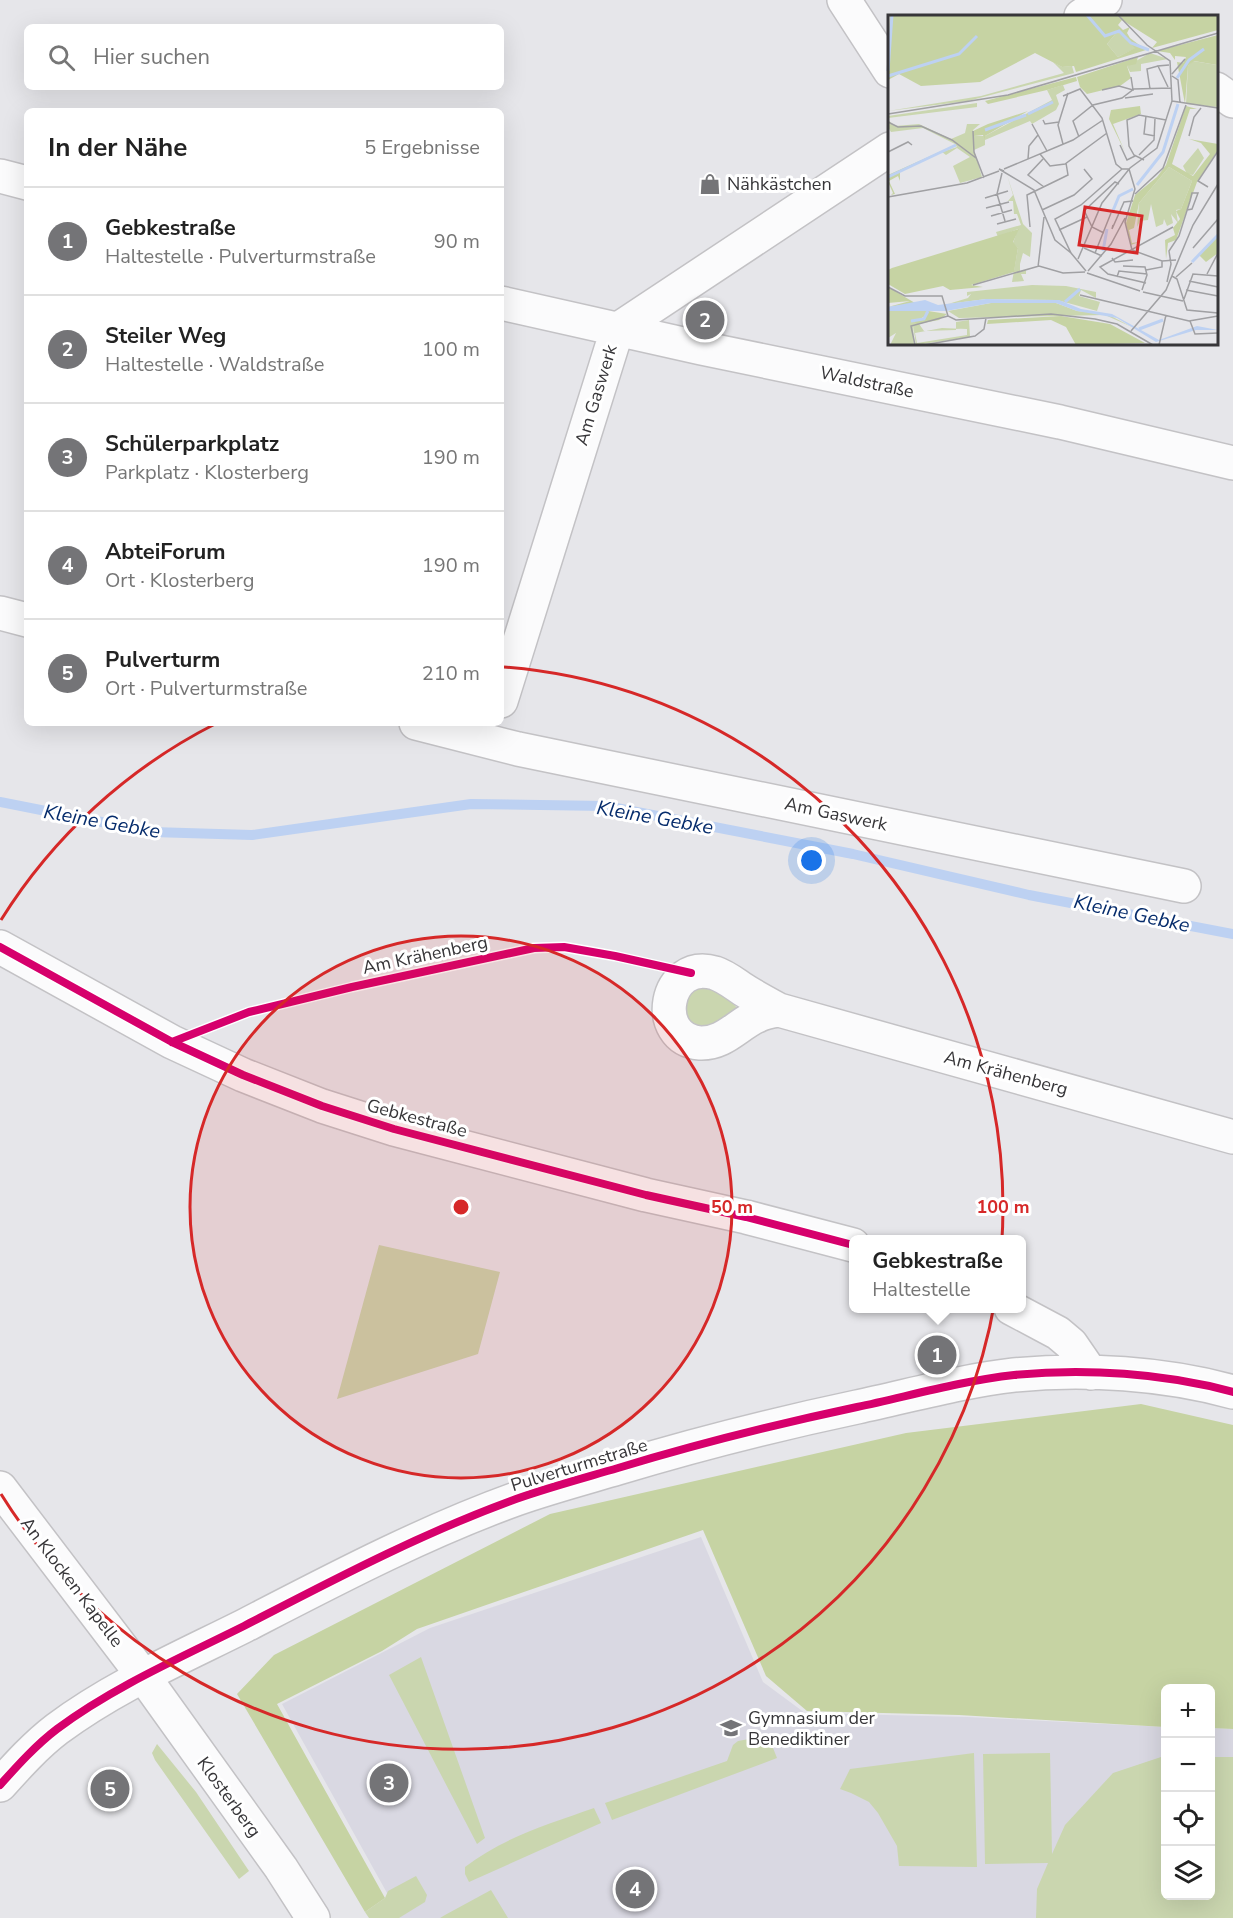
<!DOCTYPE html>
<html lang="de">
<head>
<meta charset="utf-8">
<style>
  :root { --surface:#fff; --page:#f6f6f6; --text:#222; --muted:#767676; --line:#e0e0e0; --accent:#747477 }
  body { margin:0; font-family:"Nunito Sans",sans-serif; background:var(--page); color:var(--text) }
  .controls { position:absolute; right:18px; bottom:18px; display:grid; overflow:hidden; border-radius:9px; box-shadow:0 6px 24px #0002 }
  .controls button { width:54px; height:54px; display:grid; place-items:center; padding:0; border:0; border-bottom:2px solid var(--line); background:var(--surface); color:var(--text); font:30px sans-serif }
  .you { position:absolute; left:812px; top:861px; width:21px; height:21px; margin:-15px; border:4px solid #fff; border-radius:50%; background:#1a73e8; box-shadow:0 0 0 9px #1a73e833 }
  .badge { display:grid; place-items:center; width:39px; height:39px; border-radius:50%; background:var(--accent); color:#fff; font-size:20px; font-weight:700 }
  .pin { position:absolute; translate:-50% -50%; border:3px solid #fff; box-shadow:0 2px 6px #0006 }
  .popup { position:absolute; left:849px; top:1235px; width:177px; height:78px; box-sizing:border-box; display:grid; place-content:center; border-radius:9px; background:var(--surface); filter:drop-shadow(0 2px 4px #0005); font-size:20px; white-space:nowrap; color:var(--muted) }
  .popup b { font-size:22px; color:var(--text) }
  .popup::after { content:''; position:absolute; left:50%; top:100%; margin-left:-12px; border:12px solid transparent; border-top-color:var(--surface) }
  .list { margin:0; padding:0; list-style:none }
  h2 { display:flex; justify-content:space-between; align-items:center; height:78px; margin:0; padding:0 24px; font-size:26px }
  h2 small { font-size:20px; font-weight:400; color:var(--muted) }
  .list li { display:grid; grid-template-columns:39px 1fr auto; gap:18px; align-items:center; box-sizing:border-box; height:108px; padding:0 24px; border-top:2px solid var(--line) }
  .list b { display:block; font-size:22px; white-space:nowrap }
  .list p { margin:0; font-size:20px; white-space:nowrap; color:var(--muted) }
  .list em { font-size:20px; font-style:normal; color:var(--muted) }
  .icon { flex:none; width:33px; height:33px; fill:none; stroke:currentColor; stroke-width:2; stroke-linecap:round; stroke-linejoin:round }
  .map { position:relative; flex:none; width:1233px; height:1918px; overflow:hidden }
  .search { position:absolute; background:var(--surface); box-shadow:0 6px 24px #0002; left:24px; top:24px; width:480px; height:66px; display:flex; align-items:center; gap:15px; box-sizing:border-box; padding:0 21px; border-radius:9px; color:var(--muted); font-size:22px }
  .panel { position:absolute; background:var(--surface); box-shadow:0 6px 24px #0002; left:24px; top:108px; width:480px; height:618px; border-radius:9px }
  .map>svg:first-child { display:block }
  .built { fill:#d9d8e2 }
  .green { fill:#cad6af }
  .forest { fill:#c6d3a3 }
  .lines { fill:none; stroke-linecap:round; stroke-linejoin:round }
  .stream { stroke:#bdd1f2; stroke-width:10 }
  .street-casing { stroke:#c3c2c5; stroke-width:36 }
  .street { stroke:#fbfbfc; stroke-width:33 }
  .cycleway-casing { stroke:#fff; stroke-width:11 }
  .cycleway { stroke:#d6006c; stroke-width:8 }
  .ring { fill:none; stroke:#d62828; stroke-width:3 }
  .labels { text-anchor:middle; stroke-width:6; stroke-linejoin:round; paint-order:stroke }
  .poi-label { font-size:18px; fill:#373639; stroke:#fff; text-anchor:start }
  .street-label { font-size:18px; fill:#373639; stroke:#fff }
  .water-label { font-size:20px; font-style:italic; fill:#062c6c; stroke:#fff }
  .inset-river { fill:none; stroke:#bdd1f2; stroke-width:3 }
  .inset-road { fill:none; stroke:#a0a0a3; stroke-width:1.5 }
  .view { fill:#d62828; fill-opacity:0.15; stroke:#d62828; stroke-width:3 }
  .inset-edge { fill:none; stroke:#373639; stroke-width:3 }
  .centre { fill:#d62828; stroke:#fff; stroke-width:3 }
  .ring-label { font-size:18px; text-anchor:middle; font-weight:bold; fill:#d62828; stroke:#fff; stroke-width:6; stroke-linejoin:round; paint-order:stroke }
</style>
</head>
<body>
<div class="map">
<svg width="1233" height="1918" viewBox="0 0 1233 1918">
  <rect width="100%" height="100%" fill="#e6e6ea"/>
  <path class="built" d="M 701,1537 L 763,1682 L 805,1713 L 967,1717 L 1165,1727 L 1166,1896 L 1210,1896 L 1211,1728 L 1233,1729 L 1233,1918 L 390,1918 L 387,1893 L 282,1704 L 430,1628 Z"/>
  <path class="green" d="M 708,986 L 722,991 L 738,1009 L 716,1032 L 690,1024 L 684,1013 L 684,999 L 694,990 Z
    M 379,1245 L 500,1272 L 478,1354 L 337,1399 Z
    M 421,1657 L 485,1838 L 477,1844 L 389,1675 Z
    M 760,1737 L 769,1738 L 777,1758 L 612,1820 L 605,1803 L 727,1761 L 733,1745 L 738,1741 Z
    M 157,1744 L 196,1792 L 249,1871 L 239,1879 L 155,1760 L 152,1753 Z
    M 974,1753 L 977,1867 L 899,1866 L 897,1846 L 878,1813 L 869,1802 L 851,1793 L 840,1789 L 850,1769 Z
    M 1050,1753 L 1052,1854 L 1065,1825 L 1113,1773 L 1161,1757 L 1165,1757 L 1166,1896 L 1210,1896 L 1211,1757 L 1233,1757 L 1233,1918 L 1036,1918 L 1037,1889 L 1048,1863 L 985,1864 L 983,1754 Z
    M 594,1808 L 601,1823 L 469,1882 L 465,1874 L 465,1867 C 504,1837 549,1824 594,1808 Z
    M 416,1876 L 427,1895 L 425,1902 L 399,1918 L 369,1918 L 365,1912 L 385,1898 L 388,1891 Z
    M 491,1890 L 508,1918 L 440,1918 L 445,1915 Z"/>
  <path class="forest" d="M 1141,1404 L 1233,1425 L 1233,1729 L 1211,1728 L 1210,1688 L 1166,1688 L 1165,1727 L 959,1715 L 807,1711 L 766,1676 L 703,1530 L 417,1629 L 382,1651 L 277,1704 L 385,1898 L 365,1912 L 237,1694 L 274,1655 L 550,1514 L 906,1433 Z"/>
  <g class="lines">
    <path class="stream" d="M 0,802 L 152,832 L 252,835 L 471,804 L 606,806 L 853,854 L 1029,895 L 1233,934"/>
    <defs>
      <path id="street" d="M 844,0 L 890,71
        M 1081,16 L 1105,0
        M 1216,89 L 1233,101
        M 0,176 L 27,183
        M 501,303 L 701,348 L 1060,422 L 1233,463
        M 0,613 L 27,620
        M 501,701 L 617,330 L 890,149
        M 416,723 L 518,749 L 1184,886
        M 0,947 L 172,1042 L 243,1075 L 322,1106 L 394,1129 L 646,1195 L 746,1217 L 853,1245
        M 779,1010 C 772,1011 764,1012 757,1016 C 737,1025 724,1044 700,1043 C 651,1039 664,958 715,973 C 727,977 737,986 747,992 C 757,998 768,1004 779,1010 L 1233,1137
        M 1011,1308 L 1058,1333 L 1071,1344 L 1091,1373
        M 0,1488 L 144,1677 L 281,1868 L 313,1918
        M 0,1785 C 18,1765 36,1745 57,1729 C 113,1687 182,1657 244,1626 C 333,1580 422,1533 516,1499 C 550,1487 584,1478 618,1468 C 697,1444 777,1424 857,1407 C 909,1396 961,1381 1014,1375 C 1084,1368 1165,1373 1233,1392"/>
    </defs>
    <use href="#street" class="street-casing"/>
    <use href="#street" class="street"/>
    <defs>
      <path id="cycleway" d="M 0,947 L 172,1042 L 243,1075 L 322,1106 L 394,1129 L 646,1195 L 746,1217 L 853,1245
        M 172,1042 L 249,1012 L 352,987 L 534,948 L 564,947 L 615,956 L 691,973
        M 0,1785 C 18,1765 36,1745 57,1729 C 113,1687 182,1657 244,1626 C 333,1580 422,1533 516,1499 C 550,1487 584,1478 618,1468 C 697,1444 777,1424 857,1407 C 909,1396 961,1381 1014,1375 C 1084,1368 1165,1373 1233,1392"/>
    </defs>
    <use href="#cycleway" class="cycleway-casing"/>
    <use href="#cycleway" class="cycleway"/>
  </g>
  <circle cx="461" cy="1207" r="271" fill="#d62828" fill-opacity=".12"/>
  <g class="ring">
    <circle cx="461" cy="1207" r="271"/>
    <path d="M1 920A542 542 0 0 1 215 724M504 667A542 542 0 1 1 1 1494"/>
  </g>
  <defs>
    <symbol id="shop-bare" viewBox="-9 -9 18 18"><path d="M-5-2.5h2.3a2.7 3.5 0 0 1 5.4 0H5L5.5 6h-11ZM-1.5-2.5h3a1.5 2.3 0 0 0-3 0Z" fill="#747477" stroke="#fff" stroke-width="2.5" paint-order="stroke"/></symbol>
    <symbol id="school-bare" viewBox="-9 -9 18 18"><path d="M0-5L7-2L0 1L-7-2ZM-4 1L0 2.5L4 1V4Q0 6-4 4Z" fill="#747477" stroke="#fff" stroke-width="2.5" paint-order="stroke"/></symbol>
  </defs>
  <g fill-rule="evenodd">
    <use href="#shop-bare" x="695" y="169" width="30" height="30"/>
    <use href="#school-bare" x="716" y="1713" width="30" height="30"/>
  </g>
  <g class="labels">
    <g class="poi-label">
      <text x="727" y="190">Nähkästchen</text>
      <text x="748" y="1724">Gymnasium der<tspan x="748" dy="21">Benediktiner</tspan></text>
    </g>
    <g class="street-label">
      <text transform="translate(867 382) rotate(12)" y="6">Waldstraße</text>
      <text transform="translate(596 395) rotate(-73)" y="6">Am Gaswerk</text>
      <text transform="translate(836 814) rotate(12)" y="6">Am Gaswerk</text>
      <text transform="translate(425 955) rotate(-12)" y="6">Am Krähenberg</text>
      <text transform="translate(1006 1073) rotate(15)" y="6">Am Krähenberg</text>
      <text transform="translate(417 1118) rotate(15)" y="6">Gebkestraße</text>
      <text transform="translate(579 1465) rotate(-17)" y="6">Pulverturmstraße</text>
      <text transform="translate(72 1582) rotate(53)" y="6">An Klocken Kapelle</text>
      <text transform="translate(229 1797) rotate(54)" y="6">Klosterberg</text>
    </g>
    <g class="water-label">
      <text transform="translate(655 817) rotate(10)" y="7">Kleine Gebke</text>
      <text transform="translate(102 821) rotate(10)" y="7">Kleine Gebke</text>
      <text transform="translate(1132 913) rotate(12)" y="7">Kleine Gebke</text>
    </g>
  </g>
  <g transform="translate(888 15)">
    <rect width="330" height="330" fill="#e6e6ea"/>
    <path d="M 229,17 L 248,33 L 230,42 L 219,29 ZM 262,38 L 280,44 L 253,49 L 253,56 L 242,57 L 239,51 ZM 330,43 L 330,92 L 298,89 L 300,51 L 305,46 L 329,50 ZM 165,47 L 174,52 L 184,51 L 186,58 L 80,86 L 0,96 L 93,81 L 176,58 ZM 175,70 L 177,75 L 168,80 L 171,89 L 168,95 L 144,109 L 142,106 L 97,125 L 97,130 L 86,135 L 94,162 L 72,168 L 65,151 L 82,142 L 69,133 L 58,140 L 54,137 L 69,132 L 67,129 L 35,113 L 3,117 L 0,112 L 0,105 L 7,111 L 31,109 L 63,124 L 77,118 L 79,109 L 92,109 L 85,115 L 86,121 L 97,121 L 164,85 L 159,75 ZM 89,88 L 89,92 L 0,103 L 0,101 ZM 310,133 L 316,143 L 305,160 L 299,159 L 295,151 ZM 281,152 L 304,166 L 293,194 L 288,195 L 290,208 L 283,199 L 285,208 L 279,211 L 276,204 L 275,209 L 268,212 L 263,189 L 260,205 L 252,206 L 249,212 L 251,188 ZM 119,160 L 135,209 L 144,218 L 142,242 L 135,238 L 132,249 L 132,256 L 138,255 L 138,259 L 133,259 L 136,266 L 124,267 L 130,233 L 125,228 L 130,214 L 110,222 L 108,217 L 133,210 L 129,199 L 126,199 L 125,186 L 120,186 L 125,180 ZM 144,270 L 178,271 L 208,277 L 208,283 L 193,275 L 191,281 L 212,287 L 209,296 L 169,285 L 98,284 L 60,289 L 80,283 L 83,279 L 79,281 L 79,277 ZM 103,288 L 168,288 L 189,296 L 217,299 L 223,301 L 244,312 L 217,300 L 71,303 L 60,296 ZM 0,292 L 38,296 L 37,301 L 29,306 L 36,316 L 68,315 L 68,307 L 81,305 L 82,322 L 28,330 L 25,310 L 26,330 L 2,330 L 8,318 L 0,323 ZM 54,313 L 79,314 L 79,320 L 29,328 L 27,318 Z" fill="#cad6af" fill-rule="evenodd"/>
    <path d="M 2,0 L 330,0 L 330,15 L 264,33 L 269,27 L 234,5 L 230,10 L 235,15 L 242,12 L 239,18 L 242,23 L 258,35 L 188,57 L 186,51 L 174,52 L 147,38 L 92,67 L 33,71 L 11,59 L 0,65 ZM 229,17 L 247,33 L 230,42 L 219,29 ZM 330,20 L 329,50 L 306,46 L 300,51 L 297,89 L 289,47 L 295,48 L 298,42 L 287,41 L 287,45 L 282,38 L 269,36 ZM 250,42 L 248,49 L 239,51 L 243,63 L 232,71 L 199,79 L 192,72 L 189,62 ZM 188,62 L 189,66 L 159,75 L 100,89 L 97,86 ZM 252,91 L 253,99 L 225,109 L 237,137 L 221,104 L 223,95 ZM 298,91 L 309,94 L 302,94 L 284,149 L 305,161 L 322,139 L 313,128 L 301,124 L 330,129 L 330,135 L 309,167 L 288,225 L 280,228 L 278,244 L 277,225 L 287,220 L 285,213 L 292,204 L 288,196 L 293,194 L 304,166 L 281,152 L 251,188 L 246,213 L 241,215 L 244,228 L 251,227 L 243,230 L 238,208 L 247,180 L 269,162 L 278,150 ZM 140,96 L 97,121 L 97,125 L 95,120 L 86,121 L 85,116 L 100,109 ZM 67,130 L 12,157 L 12,166 L 10,161 L 1,166 L 7,179 L 3,180 L 5,178 L 0,167 L 0,160 ZM 131,214 L 125,227 L 130,233 L 126,257 L 83,270 L 95,272 L 62,275 L 55,271 L 17,279 L 0,269 L 0,255 L 4,253 ZM 330,220 L 330,238 L 318,247 L 311,240 ZM 0,272 L 27,288 L 31,287 L 35,287 L 34,295 L 59,299 L 51,305 L 29,309 L 24,305 L 36,303 L 38,296 L 0,296 L 32,296 L 32,290 L 23,292 L 33,288 L 0,292 L 22,286 L 0,288 ZM 173,301 L 222,309 L 257,328 L 188,330 L 178,312 L 163,305 L 99,309 L 100,305 Z" fill="#c6d3a3" fill-rule="evenodd"/>
    <path d="M 98,284 L 171,285 L 193,294 L 224,299 L 271,325 L 309,311 L 330,315 L 308,315 L 268,327 L 229,303 L 189,296 L 168,288 L 103,288 L 58,296 L 0,296 L 0,292 L 37,285 L 50,290 Z" fill="#bdd1f2"/>
    <path class="inset-river" d="M 199,0 L 217,21 L 231,16 L 243,28 L 261,35M 0,56 L 4,0M 0,61 L 71,39 L 89,21M 289,63 L 301,45 L 316,34M 140,99 L 165,87M 97,115 L 138,100M 0,162 L 68,130M 249,170 L 275,137 L 290,89M 224,198 L 231,181 L 245,174M 215,236 L 219,214M 304,247 L 330,220M 177,287 L 192,274M 23,306 L 36,304 L 40,296M 251,314 L 275,305"/>
    <path class="inset-road" d="M 284,59 L 297,44M 284,61 L 290,65 L 292,88M 280,72 L 270,51 L 281,50M 262,74 L 259,54 L 270,51M 214,75 L 231,71 L 245,75 L 243,62M 175,81 L 192,74 L 214,103 L 228,149 L 234,154 L 241,154M 237,83 L 265,79M 284,86 L 330,93M 0,99 L 120,80 L 330,18M 258,101 L 256,119 L 267,121M 155,105 L 157,109 L 171,107M 0,107 L 10,112 L 33,111 L 64,125 L 88,143M 144,109 L 159,136M 85,116 L 86,137 L 96,163M 301,121 L 306,102 L 313,93M 191,122 L 185,106 L 205,90 L 234,83 L 246,74 L 283,73M 175,129 L 170,110 L 180,78M 232,130 L 239,145 L 247,141M 0,137 L 20,127 L 24,130M 152,139 L 162,151 L 177,149 L 219,118M 251,140 L 266,125 L 267,103M 140,144 L 141,131 L 150,120M 155,144 L 140,160 L 156,172M 256,145 L 246,140 L 241,131 L 239,105 L 251,100 L 278,105M 116,154 L 185,125 L 215,105M 241,154 L 247,174 L 237,207 L 244,235 L 274,246 L 288,245M 116,156 L 111,154 L 146,175 L 167,225 L 183,238M 114,158 L 109,179 L 117,206M 320,172 L 310,166 L 330,136M 247,179 L 275,153 L 298,90M 0,182 L 79,168 L 111,156M 97,183 L 120,176M 98,193 L 121,187M 154,195 L 186,180 L 204,164 L 196,154M 196,195 L 204,212 L 216,218M 196,196 L 227,167 L 231,169M 103,201 L 124,195M 109,209 L 128,204M 225,210 L 224,214 L 236,187 L 245,186M 142,212 L 139,180 L 180,160 L 178,148M 171,215 L 199,202M 196,233 L 214,241M 305,233 L 330,204M 207,238 L 223,198M 224,243 L 227,247 L 245,245M 190,244 L 214,188 L 242,153 L 269,133 L 284,86 L 282,46 L 259,30 L 230,0M 235,251 L 257,252 L 259,260 L 254,275M 150,252 L 156,202M 258,255 L 274,252 L 274,246M 198,256 L 183,238 L 167,204 L 193,190 L 234,154M 200,256 L 223,229 L 237,203M 199,258 L 252,276M 319,259 L 330,238M 284,261 L 289,264 L 299,295 L 330,298M 229,262 L 231,256 L 259,259M 288,262 L 304,248M 301,266 L 330,272M 279,267 L 283,249 L 281,236 L 291,221 L 302,186 L 304,178 L 310,178 L 304,194 L 299,195M 258,268 L 220,259 L 212,252 L 285,212M 85,270 L 151,251 L 175,258 L 197,257M 0,272 L 17,281 L 54,281 L 60,301 L 68,305 L 163,299 L 207,304 L 229,309 L 265,330M 298,275 L 330,281M 255,277 L 295,286M 192,280 L 301,306 L 330,301M 296,284 L 305,259 L 330,261M 302,306 L 307,319 L 330,318M 243,316 L 278,275 L 305,210 L 330,169M 27,330 L 23,311 L 60,301M 36,330 L 87,321 L 96,314 L 98,303M 271,330 L 278,300"/>
    <path class="view" d="M 197,192 L 254,201 L 249,238 L 191,230 Z"/>
    <rect width="330" height="330" class="inset-edge"/>
  </g>
  <circle cx="461" cy="1207" r="9" class="centre"/>
  <g class="ring-label">
    <text x="732" y="1213">50 m</text>
    <text x="1003" y="1213">100 m</text>
  </g>
</svg>
<div class="controls">
<button>+</button>
<button>−</button>
<button><svg class="icon" aria-label="locate" viewBox="0 0 24 24"><circle cx="12" cy="12" r="6"/><path d="M12 2v4M12 18v4M2 12h4M18 12h4"/></svg></button>
<button><svg class="icon" aria-label="layers" viewBox="0 0 24 24"><path d="M12 4l9 5-9 5-9-5zM3 14l9 5 9-5"/></svg></button>
</div>
<div class="you"></div>
<div class="pin badge" style="left:937px;top:1355px">1</div>
<div class="popup"><b>Gebkestraße</b>Haltestelle</div>
<div class="pin badge" style="left:705px;top:320px">2</div>
<div class="pin badge" style="left:389px;top:1783px">3</div>
<div class="pin badge" style="left:635px;top:1889px">4</div>
<div class="pin badge" style="left:110px;top:1789px">5</div>
<div class="search"><svg class="icon" aria-label="search" viewBox="0 0 24 24"><circle cx="10" cy="10" r="6"/><path d="M15 15l6 6"/></svg>Hier suchen</div>
<section class="panel">
<h2>In der Nähe<small>5 Ergebnisse</small></h2>
<ul class="list">
<li><span class="badge">1</span><div><b>Gebkestraße</b><p>Haltestelle · Pulverturmstraße</p></div><em>90 m</em></li>
<li><span class="badge">2</span><div><b>Steiler Weg</b><p>Haltestelle · Waldstraße</p></div><em>100 m</em></li>
<li><span class="badge">3</span><div><b>Schülerparkplatz</b><p>Parkplatz · Klosterberg</p></div><em>190 m</em></li>
<li><span class="badge">4</span><div><b>AbteiForum</b><p>Ort · Klosterberg</p></div><em>190 m</em></li>
<li><span class="badge">5</span><div><b>Pulverturm</b><p>Ort · Pulverturmstraße</p></div><em>210 m</em></li>
</ul>
</section>
</div>
</body>
</html>
